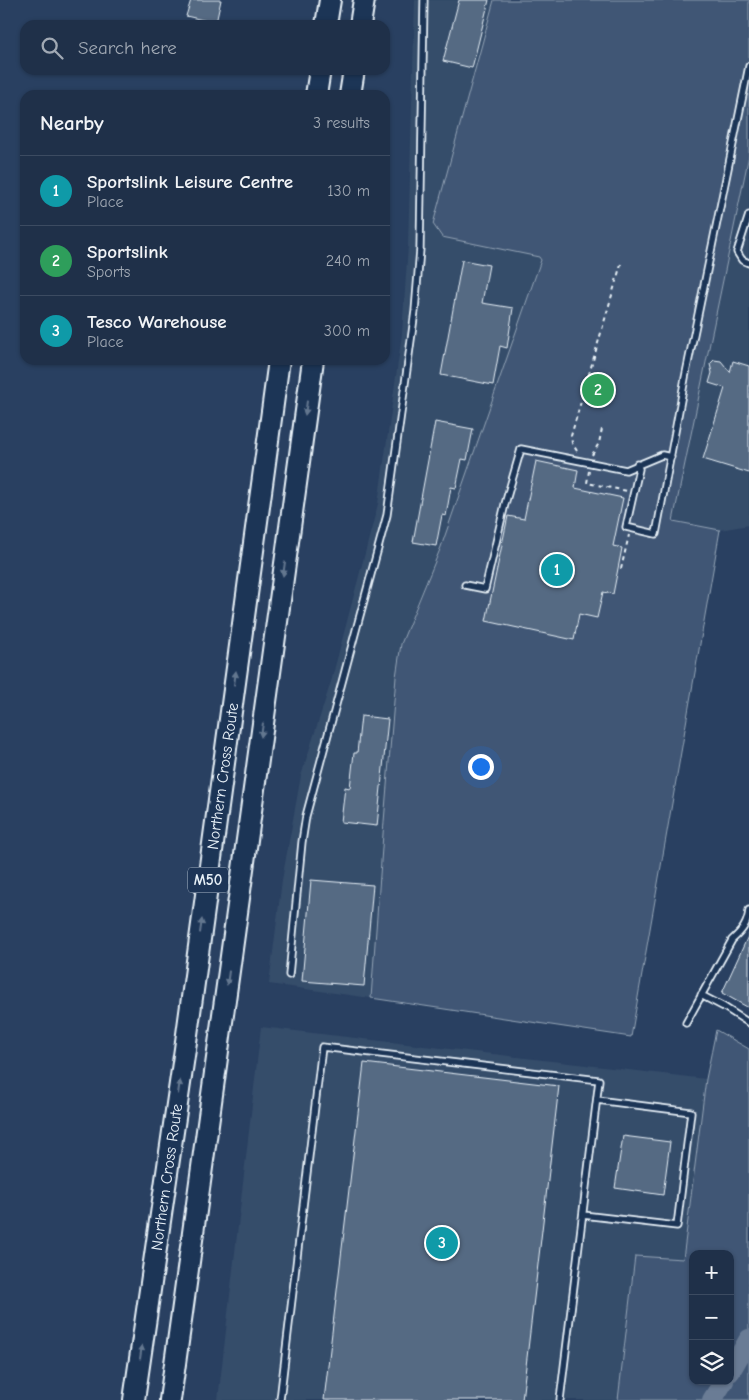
<!DOCTYPE html>
<html lang="en">
<head>
<meta charset="utf-8">
<style>
  :root { --surface:#1f3049; --page:#273850; --text:#f1f3f6; --muted:#a1a9b4; --line:#3c4b61; --accent:#ea580c }
  body { margin:0; font-family:"Comic Neue",sans-serif; background:var(--page); color:var(--text) }
  .controls { position:absolute; right:15px; bottom:15px; display:grid; overflow:hidden; border-radius:10px; box-shadow:0 1px 4px #0004 }
  .controls button { width:45px; height:45px; display:grid; place-items:center; padding:0; border:0; border-bottom:1px solid var(--line); background:var(--surface); color:var(--text); font:25px sans-serif }
  .you { position:absolute; left:480px; top:766px; width:18px; height:18px; margin:-12px; border:4px solid #fff; border-radius:50%; background:#1a73e8; box-shadow:0 0 0 8px #1a73e833 }
  .badge { display:grid; place-items:center; width:32px; height:32px; border-radius:50%; background:var(--accent); color:#fff; font-size:16px; font-weight:700 }
  .pin { position:absolute; translate:-50% -50%; border:2px solid #fff; box-shadow:0 1px 5px #0006 }
  .list { margin:0; padding:0; list-style:none }
  h2 { display:flex; justify-content:space-between; align-items:center; height:65px; margin:0; padding:0 20px; font-size:21px }
  h2 small { font-size:16px; font-weight:400; color:var(--muted) }
  .list li { display:grid; grid-template-columns:32px 1fr auto; gap:15px; align-items:center; box-sizing:border-box; height:70px; padding:0 20px; border-top:1px solid var(--line) }
  .list b { display:block; font-size:19px; white-space:nowrap }
  .list p { margin:0; font-size:16px; white-space:nowrap; color:var(--muted) }
  .list em { font-size:16px; font-style:normal; color:var(--muted) }
  .icon { flex:none; width:28px; height:28px; fill:none; stroke:currentColor; stroke-width:2; stroke-linecap:round; stroke-linejoin:round }
  .map { position:relative; flex:none; width:749px; height:1400px; overflow:hidden }
  .search { position:absolute; background:var(--surface); box-shadow:0 1px 4px #0004; left:20px; top:20px; width:370px; height:55px; display:flex; align-items:center; gap:12px; box-sizing:border-box; padding:0 18px; border-radius:15px; color:var(--muted); font-size:19px }
  .panel { position:absolute; background:var(--surface); box-shadow:0 1px 4px #0004; left:20px; top:90px; width:370px; height:275px; border-radius:15px }
  .map>svg:first-child { display:block }
  .built { fill:#364d6b }
  .green { fill:#415774; stroke:#94a4b6; fill-rule:evenodd }
  .lines { fill:none; stroke-linecap:round; stroke-linejoin:round }
  .river { stroke:#6b7c95; stroke-width:20 }
  .building { fill:#556a83; stroke:#e8f1f8 }
  .lane-casing { stroke:#e8f1f8; stroke-width:9 }
  .highway-casing { stroke:#e8f1f8; stroke-width:24 }
  .path { stroke:#e8f1f8; stroke-width:2; stroke-dasharray:4 4; stroke-linecap:butt }
  .lane { stroke:#1d3557; stroke-width:5.5 }
  .highway { stroke:#1d3557; stroke-width:20 }
  .oneway { fill:#64778f }
  .labels { text-anchor:middle; stroke-width:4; stroke-linejoin:round; paint-order:stroke }
  .shield { fill:#1d3557; stroke:#abb9c8; stroke-width:1 }
  .shield-label { font-size:15px; font-weight:bold; fill:#e8f1f8 }
  .street-label { font-size:16px; fill:#e8f1f8; stroke:#1d3557 }
</style>
</head>
<body>
<div class="map">
<svg width="749" height="1400" viewBox="0 0 749 1400">
  <rect width="100%" height="100%" fill="#294061"/>
  <filter id="ink" filterUnits="userSpaceOnUse"><feTurbulence type="fractalNoise" baseFrequency=".02" numOctaves="2"/><feDisplacementMap in="SourceGraphic" scale="10" xChannelSelector="R" yChannelSelector="G"/><feConvolveMatrix kernelMatrix="1 2 1 2 8 2 1 2 1" color-interpolation-filters="sRGB"/></filter>
  <g filter="url(#ink)">
    <path class="built" d="M 415,0 L 494,0 L 433,224 L 539,257 L 541,260 L 441,547 L 415,608 L 383,834 L 371,998 L 269,984 L 282,880 L 301,776 L 331,682 L 378,504 L 402,334 L 408,246 Z
      M 749,155 L 749,525 L 720,530 L 673,521 Z
      M 261,1027 L 706,1079 L 683,1259 L 635,1256 L 618,1400 L 218,1400 Z"/>
    <path class="green" d="M 494,0 L 749,0 L 749,155 L 673,521 L 720,530 L 631,1037 L 371,998 L 383,834 L 396,677 L 401,644 L 441,547 L 541,260 L 539,257 L 442,237 L 433,224 Z
      M 716,1030 L 749,1049 L 749,1400 L 618,1400 L 635,1256 L 683,1259 L 706,1079 ZM 693,1254 L 730,1254 L 730,1381 L 693,1381 Z"/>
    <g class="lines">
      <path class="river" d="M 730,1372 L 749,1339
        M 712,1400 L 724,1381"/>
    </g>
    <path class="building" d="M 191,0 L 221,0 L 216,23 L 186,16 Z
      M 459,0 L 489,0 L 472,68 L 443,61 Z
      M 462,260 L 489,265 L 482,303 L 513,308 L 507,348 L 500,346 L 493,385 L 441,375 Z
      M 714,360 L 721,361 L 730,372 L 733,361 L 749,366 L 749,473 L 703,459 L 725,388 L 709,383 L 712,373 L 710,364 Z
      M 435,422 L 473,429 L 467,460 L 462,459 L 456,488 L 451,487 L 446,516 L 442,515 L 436,546 L 413,542 Z
      M 536,461 L 578,470 L 575,488 L 623,498 L 613,546 L 622,548 L 613,594 L 603,592 L 597,618 L 579,614 L 574,640 L 486,621 L 508,516 L 524,519 Z
      M 361,716 L 388,719 L 377,826 L 341,822 L 345,787 L 350,788 L 354,753 L 357,753 Z
      M 311,880 L 373,885 L 364,986 L 302,981 Z
      M 749,934 L 749,1008 L 722,993 Z
      M 364,1063 L 559,1086 L 522,1400 L 324,1400 Z
      M 623,1136 L 670,1142 L 663,1195 L 615,1188 Z"/>
    <g class="lines">
      <defs>
        <path id="lane" d="M 749,215 L 737,252 L 742,260 L 749,263
          M 637,464 L 639,469 L 626,527 L 656,534 L 685,378 L 749,66
          M 465,585 L 485,589 L 505,504 L 521,449 L 626,470 L 662,455 L 671,457
          M 289,975 L 302,842 L 306,816 L 387,515 L 415,311 L 420,249 L 424,0
          M 701,995 L 724,1007 L 749,1023
          M 686,1023 L 732,940 C 742,931 748,924 749,910
          M 583,1215 L 677,1226 L 691,1112 L 597,1100
          M 280,1400 L 322,1047 L 599,1080 L 560,1400"/>
        <path id="highway" d="M 326,25 L 330,0
          M 360,25 L 364,0
          M 316,95 L 320,70
          M 350,95 L 354,70
          M 134,1400 L 185,1049 L 279,360
          M 170,1400 L 313,360"/>
      </defs>
      <use href="#lane" class="lane-casing"/>
      <use href="#highway" class="highway-casing"/>
      <path class="path" d="M 577,451 L 572,443 L 571,436 L 621,264
        M 592,455 L 599,443 L 602,429
        M 589,471 L 587,483 L 627,491
        M 621,569 L 629,535"/>
      <use href="#lane" class="lane"/>
      <use href="#highway" class="highway"/>
    </g>
    <defs><path id="oneway-solid" d="M-6-.8H1V-3.2L6.5 0L1 3.2V.8H-6Z" transform="scale(1.25)"/></defs>
    <g class="oneway">
      <use href="#oneway-solid" transform="translate(306 408) rotate(98)"/>
      <use href="#oneway-solid" transform="translate(284 569) rotate(98)"/>
      <use href="#oneway-solid" transform="translate(235 678) rotate(-82)"/>
      <use href="#oneway-solid" transform="translate(262 730) rotate(98)"/>
      <use href="#oneway-solid" transform="translate(201 926) rotate(-82)"/>
      <use href="#oneway-solid" transform="translate(228 978) rotate(98)"/>
      <use href="#oneway-solid" transform="translate(179 1087) rotate(-82)"/>
      <use href="#oneway-solid" transform="translate(141 1352) rotate(-82)"/>
    </g>
  </g>
  <g class="labels">
    <rect class="shield" x="188" y="867.5" width="40" height="25" rx="4"/>
    <g class="shield-label">
      <text x="208" y="885">M50</text>
    </g>
    <g class="street-label">
      <text transform="translate(222 776) rotate(-82)" y="6">Northern Cross Route</text>
      <text transform="translate(166 1177) rotate(-82)" y="6">Northern Cross Route</text>
    </g>
  </g>
</svg>
<div class="controls">
<button>+</button>
<button>−</button>
<button><svg class="icon" aria-label="layers" viewBox="0 0 24 24"><path d="M12 4l9 5-9 5-9-5zM3 14l9 5 9-5"/></svg></button>
</div>
<div class="you"></div>
<div class="pin badge" style="left:557px;top:570px;background:#0f9aa8">1</div>
<div class="pin badge" style="left:598px;top:390px;background:#2e9e5b">2</div>
<div class="pin badge" style="left:442px;top:1243px;background:#0f9aa8">3</div>
<div class="search"><svg class="icon" aria-label="search" viewBox="0 0 24 24"><circle cx="10" cy="10" r="6"/><path d="M15 15l6 6"/></svg>Search here</div>
<section class="panel">
<h2>Nearby<small>3 results</small></h2>
<ul class="list">
<li><span class="badge" style="background:#0f9aa8">1</span><div><b>Sportslink Leisure Centre</b><p>Place</p></div><em>130 m</em></li>
<li><span class="badge" style="background:#2e9e5b">2</span><div><b>Sportslink</b><p>Sports</p></div><em>240 m</em></li>
<li><span class="badge" style="background:#0f9aa8">3</span><div><b>Tesco Warehouse</b><p>Place</p></div><em>300 m</em></li>
</ul>
</section>
</div>
</body>
</html>
